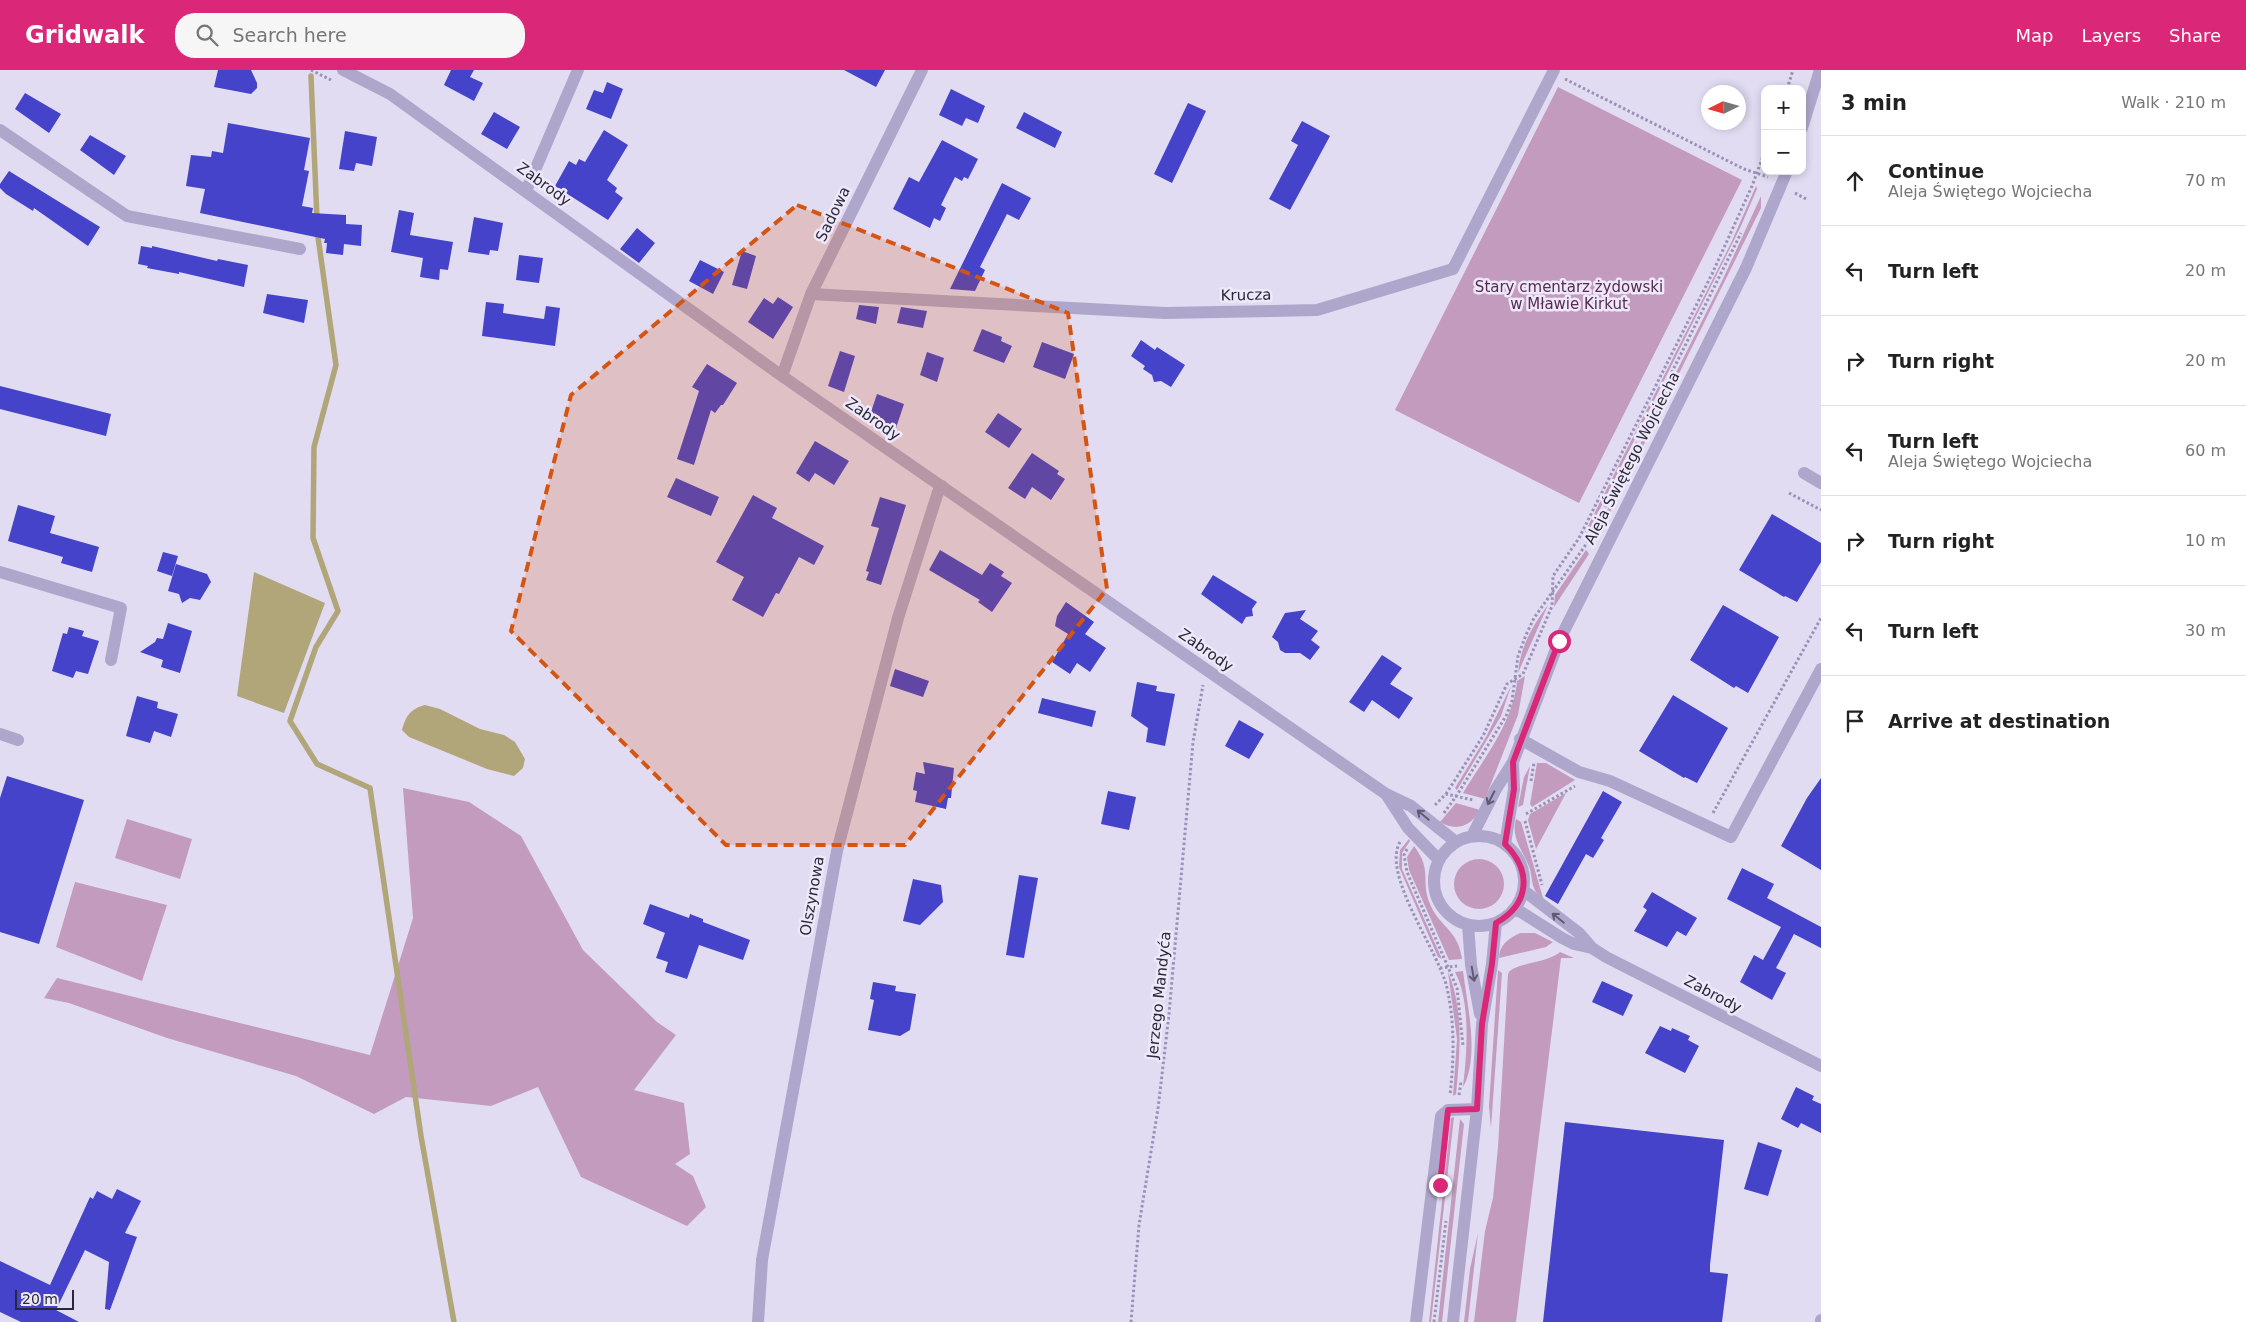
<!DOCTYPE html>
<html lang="en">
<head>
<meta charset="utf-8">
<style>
  :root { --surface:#fff; --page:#f6f6f6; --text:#222; --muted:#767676; --line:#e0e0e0; --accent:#db2777 }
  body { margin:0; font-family:"DejaVu Sans",sans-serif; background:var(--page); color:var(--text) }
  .controls { position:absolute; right:15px; top:15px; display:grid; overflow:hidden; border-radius:10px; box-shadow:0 2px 8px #0003 }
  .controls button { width:45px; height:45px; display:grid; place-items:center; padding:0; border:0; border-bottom:1px solid var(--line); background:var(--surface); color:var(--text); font:25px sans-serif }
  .compass { position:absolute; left:1701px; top:15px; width:45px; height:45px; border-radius:50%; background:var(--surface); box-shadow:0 2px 8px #0003; rotate:265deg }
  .scale { position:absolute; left:15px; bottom:12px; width:59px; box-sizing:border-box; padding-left:5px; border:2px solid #292837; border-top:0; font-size:14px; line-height:18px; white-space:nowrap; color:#292837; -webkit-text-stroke:4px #eee8fa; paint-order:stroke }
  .stop { position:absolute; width:15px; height:15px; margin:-11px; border:4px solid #db2777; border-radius:50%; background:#fff }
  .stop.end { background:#db2777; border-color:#fff; box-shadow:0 1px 5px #0008 }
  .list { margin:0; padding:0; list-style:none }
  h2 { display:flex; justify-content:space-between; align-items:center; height:65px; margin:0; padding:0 20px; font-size:21px }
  h2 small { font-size:16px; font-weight:400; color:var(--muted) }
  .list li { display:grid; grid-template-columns:32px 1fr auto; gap:15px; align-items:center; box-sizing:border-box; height:90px; padding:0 20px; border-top:1px solid var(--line) }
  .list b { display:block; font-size:19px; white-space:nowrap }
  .list p { margin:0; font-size:16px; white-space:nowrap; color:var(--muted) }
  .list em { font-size:16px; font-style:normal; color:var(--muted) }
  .icon { flex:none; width:28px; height:28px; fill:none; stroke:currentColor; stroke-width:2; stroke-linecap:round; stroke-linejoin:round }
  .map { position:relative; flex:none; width:1821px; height:1252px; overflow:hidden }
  header { display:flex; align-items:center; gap:30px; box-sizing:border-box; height:70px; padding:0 25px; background:var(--accent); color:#fff }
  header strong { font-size:24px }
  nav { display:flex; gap:28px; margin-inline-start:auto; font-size:18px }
  .search { width:350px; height:45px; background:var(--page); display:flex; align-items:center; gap:12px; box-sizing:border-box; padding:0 18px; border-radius:20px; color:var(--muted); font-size:19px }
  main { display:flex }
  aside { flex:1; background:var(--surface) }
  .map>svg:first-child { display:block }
  .green { fill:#c29bbe }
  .water { fill:#b1a67a }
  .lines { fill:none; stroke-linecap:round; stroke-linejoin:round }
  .stream { stroke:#b1a67a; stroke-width:5.5 }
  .building { fill:#4443c9 }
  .path { stroke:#9991b7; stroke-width:3; stroke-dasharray:2.5 2.5; stroke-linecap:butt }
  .minor { stroke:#afa7cb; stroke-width:12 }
  .oneway { stroke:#5f5b72 }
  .route { stroke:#db2777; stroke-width:6 }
  .marked { fill:#d55410; fill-opacity:0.2; stroke:#d55410; stroke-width:4; stroke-dasharray:10 6; stroke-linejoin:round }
  .labels { text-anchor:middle; stroke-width:5; stroke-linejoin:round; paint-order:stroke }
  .street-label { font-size:15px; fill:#292837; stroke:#eee8fa }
  .park-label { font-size:15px; fill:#562b51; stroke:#eee8fa }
</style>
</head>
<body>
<header>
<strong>Gridwalk</strong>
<div class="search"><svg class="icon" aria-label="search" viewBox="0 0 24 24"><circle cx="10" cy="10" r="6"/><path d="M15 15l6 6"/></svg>Search here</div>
<nav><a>Map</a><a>Layers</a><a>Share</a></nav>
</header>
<main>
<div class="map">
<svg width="1821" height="1252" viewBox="0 0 1821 1252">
  <rect width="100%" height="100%" fill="#e2dcf3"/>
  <path class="green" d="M 1558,17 L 1742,110 L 1579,433 L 1395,340 Z
    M 1756,116 L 1757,119 L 1741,156 L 1588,463 L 1585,462 L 1731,173 Z
    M 1761,126 L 1761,138 L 1599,465 L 1594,466 L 1722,211 Z
    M 1586,480 L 1589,484 L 1554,537 L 1555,525 Z
    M 1548,535 L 1518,603 C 1520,577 1533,555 1548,535 Z
    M 1525,606 L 1518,645 L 1485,729 L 1463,723 C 1484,688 1513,653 1517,611 Z
    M 1511,616 L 1501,646 L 1457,720 L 1455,718 L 1486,667 Z
    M 1537,693 L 1546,693 L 1575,710 L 1532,737 L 1530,734 Z
    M 1530,696 L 1523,735 L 1518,737 L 1524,707 Z
    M 403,718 L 469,732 L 521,766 L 583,880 L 657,952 L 676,965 L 634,1020 L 684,1033 L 690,1084 L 675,1094 L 693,1106 L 706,1137 L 687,1156 L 581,1107 L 538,1017 L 491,1036 L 406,1027 L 374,1044 L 296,1006 L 167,968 L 69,933 L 44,928 L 57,908 L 370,985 L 413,848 Z
    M 1566,723 L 1536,779 L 1528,750 L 1530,744 Z
    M 1456,733 L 1480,740 C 1471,756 1457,762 1440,752 Z
    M 127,749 L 192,769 L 180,809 L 115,788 Z
    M 1516,749 L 1521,752 L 1543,828 C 1529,820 1534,807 1528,794 C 1521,778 1511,767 1516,749 Z
    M 1409,769 L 1410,771 L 1402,783 L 1402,799 L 1442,889 L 1438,887 L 1399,797 L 1400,780 Z
    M 1414,776 C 1433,801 1420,810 1430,834 C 1440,858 1458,859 1462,889 L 1449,890 L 1409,800 L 1407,787 Z
    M1454 814a25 25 0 1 1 50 0a25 25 0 1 1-50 0Z
    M 75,812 L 167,835 L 142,911 L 56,877 Z
    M 1520,863 L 1535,863 L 1553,872 L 1546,877 L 1499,888 C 1499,875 1509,868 1520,863 Z
    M 1560,882 L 1574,888 L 1561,888 L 1516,1252 L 1474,1252 L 1485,1161 L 1493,1128 L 1498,1077 L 1508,904 C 1512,893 1549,893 1560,882 Z
    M 1498,900 L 1502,903 L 1491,1058 L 1489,1036 Z
    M 1463,901 C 1467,934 1480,987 1463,1017 C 1467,983 1471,932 1455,902 Z
    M 1448,902 C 1464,939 1460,985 1456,1024 L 1453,1026 L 1457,969 Z
    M 1454,1047 L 1431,1252 L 1429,1252 L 1451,1048 Z
    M 1460,1049 L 1464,1054 L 1442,1252 L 1438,1252 Z
    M 1478,1163 L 1468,1252 L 1464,1252 L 1470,1199 Z"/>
  <path class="water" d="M 254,502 L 325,533 L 284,643 L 237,626 Z
    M 425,635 L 440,639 L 480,659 L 504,665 L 515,672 L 525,689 L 523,698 L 514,706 L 487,699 L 409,667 L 402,660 C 406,646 410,639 425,635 Z"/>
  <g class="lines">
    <path class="stream" d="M 311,6 L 317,149
      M 317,160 L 336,295 L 314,377 L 313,468 L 338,541 L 316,577 L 290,651 L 317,694 L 370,718 L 421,1066 L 454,1252"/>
  </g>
  <path class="building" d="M 218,0 L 251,0 L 257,13 L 257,18 L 251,24 L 214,17 Z
    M 451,0 L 474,0 L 470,7 L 483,13 L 474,31 L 444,15 Z
    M 844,0 L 885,0 L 876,17 Z
    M 607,12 L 623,19 L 611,49 L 586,39 L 594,20 L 603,23 Z
    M 951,19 L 985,36 L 978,53 L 966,48 L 962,56 L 939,45 Z
    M 25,23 L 61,44 L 49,63 L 15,39 Z
    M 1188,33 L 1206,41 L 1172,113 L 1154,104 Z
    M 494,42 L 520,57 L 507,79 L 481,64 Z
    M 1024,42 L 1062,62 L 1055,78 L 1016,58 Z
    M 1302,51 L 1330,66 L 1290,140 L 1269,129 L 1298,75 L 1291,71 Z
    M 228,53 L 310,68 L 304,100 L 309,101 L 302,136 L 313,138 L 312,143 L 346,145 L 346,154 L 362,155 L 361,176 L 344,174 L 343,185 L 326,183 L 327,173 L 324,173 L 325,169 L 200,143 L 205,119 L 186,116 L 191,85 L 211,87 L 212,81 L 223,83 Z
    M 604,60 L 628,75 L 607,110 L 617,118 L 615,122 L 623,128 L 608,150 L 555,116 L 569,91 L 576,95 L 579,89 L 585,92 Z
    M 345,61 L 377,67 L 372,96 L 356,93 L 354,101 L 339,99 Z
    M 90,65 L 126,86 L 114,105 L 80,80 Z
    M 942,70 L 978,89 L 968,109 L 964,107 L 962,111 L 955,107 L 941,135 L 946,138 L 940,151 L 934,148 L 930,158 L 893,139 L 909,107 L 919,112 Z
    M 9,101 L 100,157 L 88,176 L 34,138 L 33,141 L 6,124 L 0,118 L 0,114 Z
    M 1002,113 L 1031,128 L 1019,150 L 1007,144 L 980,197 L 985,200 L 975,221 L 950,219 Z
    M 399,140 L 414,143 L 410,165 L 453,172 L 448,200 L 440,199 L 439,210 L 420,207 L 423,188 L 391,182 Z
    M 474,147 L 503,153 L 498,181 L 490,180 L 489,185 L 468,182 Z
    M 637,158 L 655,173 L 639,193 L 620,179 Z
    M 141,176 L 152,178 L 152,176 L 217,191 L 218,189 L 248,195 L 244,217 L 179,202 L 179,204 L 147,198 L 148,196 L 138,194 Z
    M 742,181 L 756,186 L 747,219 L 732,215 Z
    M 519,185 L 543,188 L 539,213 L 516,210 Z
    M 700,190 L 724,202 L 713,224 L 689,211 Z
    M 267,224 L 308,230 L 304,253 L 263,243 Z
    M 778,227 L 793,237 L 773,269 L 748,252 L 764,228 L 773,234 Z
    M 486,232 L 504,234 L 503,243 L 544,249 L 546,236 L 560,238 L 555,276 L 482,266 Z
    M 859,235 L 879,237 L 876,254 L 856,249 Z
    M 901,237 L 927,241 L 923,258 L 897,253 Z
    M 982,259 L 1002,267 L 1001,271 L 1012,276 L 1004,293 L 973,281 Z
    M 1141,270 L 1155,280 L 1157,277 L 1185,295 L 1171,317 L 1161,311 L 1154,312 L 1152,305 L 1143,299 L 1145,296 L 1131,286 Z
    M 1042,272 L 1074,284 L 1065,309 L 1033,297 Z
    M 840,281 L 855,286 L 844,322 L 828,316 Z
    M 927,282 L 944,288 L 937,312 L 920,305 Z
    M 707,294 L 737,313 L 723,335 L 721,335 L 715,343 L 711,340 L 694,395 L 677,389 L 699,321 L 692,317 Z
    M 0,316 L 111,344 L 106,366 L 0,339 Z
    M 877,324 L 904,334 L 896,358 L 869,348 Z
    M 998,343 L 1022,359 L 1009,378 L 985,362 Z
    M 815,371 L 849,391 L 834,415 L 815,403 L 809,412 L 796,403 Z
    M 1032,383 L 1059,401 L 1057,404 L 1065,409 L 1051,430 L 1032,417 L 1025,429 L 1008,418 Z
    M 676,408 L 719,427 L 711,446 L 667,427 Z
    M 753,425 L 777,438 L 772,448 L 824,476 L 814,495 L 799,487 L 779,524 L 776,523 L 763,547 L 732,530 L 744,507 L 716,492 Z
    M 880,427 L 906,435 L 881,515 L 866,510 L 869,502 L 866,501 L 879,458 L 871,456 Z
    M 18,435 L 55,446 L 50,463 L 99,477 L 92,502 L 61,493 L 63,487 L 8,471 Z
    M 1772,444 L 1821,473 L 1821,492 L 1797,532 L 1785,526 L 1784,527 L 1739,500 Z
    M 940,480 L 982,505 L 990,493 L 1004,502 L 1001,506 L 1012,513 L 992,542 L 978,532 L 980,530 L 929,500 Z
    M 163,482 L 178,486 L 172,506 L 157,501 Z
    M 176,494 L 207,504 L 211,512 L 200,530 L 190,528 L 182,533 L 179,524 L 168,521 Z
    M 1213,505 L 1257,532 L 1252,539 L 1253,546 L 1246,547 L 1242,554 L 1201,524 Z
    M 1066,532 L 1094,552 L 1085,564 L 1106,578 L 1090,602 L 1077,593 L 1070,604 L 1052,592 L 1068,564 L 1055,556 L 1057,546 Z
    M 1723,535 L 1779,567 L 1748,623 L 1736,616 L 1734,618 L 1690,590 Z
    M 1306,540 L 1300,549 L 1318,561 L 1311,570 L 1320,577 L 1310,590 L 1300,583 L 1285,583 L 1280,580 L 1278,572 L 1272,567 L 1285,543 Z
    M 168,553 L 192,561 L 180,603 L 161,597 L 163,590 L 140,582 L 155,572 L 157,568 L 163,569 Z
    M 69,557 L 84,561 L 82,566 L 99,571 L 88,604 L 76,601 L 73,608 L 52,601 L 63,563 L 67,564 Z
    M 1382,585 L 1402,598 L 1390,614 L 1413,628 L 1399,649 L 1372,630 L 1364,642 L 1349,632 Z
    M 895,599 L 929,611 L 923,627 L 890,616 Z
    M 1137,612 L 1157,616 L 1156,621 L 1175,624 L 1165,676 L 1146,672 L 1148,658 L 1131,646 Z
    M 1673,625 L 1728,658 L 1697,713 L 1685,707 L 1684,708 L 1639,681 Z
    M 137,626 L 158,632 L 157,638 L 178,644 L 171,667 L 154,661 L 150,673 L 126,666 Z
    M 1042,628 L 1096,641 L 1092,657 L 1038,643 Z
    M 1239,650 L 1264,664 L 1249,689 L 1225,676 Z
    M 923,692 L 954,698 L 951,728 L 948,728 L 946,739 L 915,732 L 917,721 L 913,720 L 916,702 L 925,704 Z
    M 7,706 L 84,730 L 39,874 L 0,862 L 0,728 Z
    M 1821,708 L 1821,800 L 1781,776 L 1807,728 Z
    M 1108,721 L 1136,727 L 1129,760 L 1101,754 Z
    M 1603,721 L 1622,732 L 1601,768 L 1604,770 L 1593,788 L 1586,784 L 1558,834 L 1545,826 Z
    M 1742,798 L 1774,814 L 1767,828 L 1821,857 L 1821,878 L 1794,864 L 1776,898 L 1786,903 L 1772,930 L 1740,912 L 1754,885 L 1763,890 L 1781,857 L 1727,829 Z
    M 1019,805 L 1038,808 L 1024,888 L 1006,885 Z
    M 913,809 L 941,815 L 943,832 L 920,855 L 903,851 Z
    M 1652,822 L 1697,848 L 1686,866 L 1677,861 L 1667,877 L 1634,861 L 1647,840 L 1643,837 Z
    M 650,834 L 689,848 L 690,844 L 703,849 L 703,852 L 750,870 L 743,890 L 699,875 L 687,909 L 665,902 L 668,892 L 656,888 L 665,863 L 643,854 Z
    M 1602,911 L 1633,925 L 1623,946 L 1592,932 Z
    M 873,912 L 896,916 L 895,921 L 916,924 L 910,960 L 900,966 L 868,960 L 874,930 L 870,929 Z
    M 1660,956 L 1671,961 L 1672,958 L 1690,966 L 1688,970 L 1699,976 L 1685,1003 L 1645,983 Z
    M 1796,1017 L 1814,1026 L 1812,1030 L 1821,1034 L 1821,1063 L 1801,1053 L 1798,1058 L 1781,1049 Z
    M 1565,1052 L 1724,1070 L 1710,1195 L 1710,1202 L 1728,1204 L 1722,1252 L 1543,1252 Z
    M 1758,1072 L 1782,1080 L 1768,1126 L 1744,1119 Z
    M 117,1119 L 141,1131 L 125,1163 L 137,1167 L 110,1240 L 105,1239 L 109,1192 L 85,1180 L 56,1240 L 79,1252 L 21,1252 L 0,1242 L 0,1191 L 50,1215 L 90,1127 L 93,1129 L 97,1121 L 112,1129 Z"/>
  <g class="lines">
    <path class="path" d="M 311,0 L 331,10
      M 1565,9 L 1744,99 L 1768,107
      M 1787,19 L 1793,0
      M 1795,123 L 1808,130
      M 1789,423 L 1821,440
      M 1531,711 L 1534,693
      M 1446,724 L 1483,666 L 1507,614 L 1523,604 L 1552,536 L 1553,506 L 1579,468 L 1712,204 L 1752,116 L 1765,81
      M 1435,735 L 1446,724 L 1473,730
      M 1444,743 L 1457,725 L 1506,646 L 1512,631 L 1518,586 L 1526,565 L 1534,548 L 1587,473 L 1741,163
      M 1713,743 L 1821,548
      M 1526,744 L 1575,716
      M 1525,751 L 1542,815
      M 1400,772 C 1381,805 1439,881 1447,918 C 1455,954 1454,989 1450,1025
      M 1407,779 L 1404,785 L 1407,802 L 1457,918 L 1463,976
      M 1440,898 L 1457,896
      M 1459,1025 L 1461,1012
      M 1131,1252 L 1139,1155 L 1158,1039 L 1169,944 L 1193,672 L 1203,615
      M 1434,1252 L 1446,1151"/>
    <path class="minor" d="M 343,0 L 390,24 L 782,306 L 1386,724 L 1411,736 L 1456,772
      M 1802,58 L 1820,0
      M 0,60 L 127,146 L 300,179
      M 526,121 L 578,0
      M 811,224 L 1165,243 L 1317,240 L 1453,199 L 1554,0
      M 782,306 L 811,224 L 922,0
      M 1804,403 L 1821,413
      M 0,502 L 121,538 L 111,590
      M 0,664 L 18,670
      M 1520,669 L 1579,702 L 1610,711 L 1731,767 L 1821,599
      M 1386,724 L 1408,758 L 1439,790
      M1434 811a45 45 0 1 1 90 0a45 45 0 1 1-90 0Z
      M 1472,766 L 1496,719 L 1513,692 L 1559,571 L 1746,198 L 1787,101
      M 1505,774 L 1514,719 L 1513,692
      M 1523,820 L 1579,863 L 1592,878 L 1606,887 L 1821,996
      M 1514,840 L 1521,842 L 1562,868 L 1574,874 L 1592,878
      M 1468,855 L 1471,895 L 1480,944
      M 758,1252 L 762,1190 L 837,781 L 898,548 L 938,422 L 942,416
      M 1416,1252 L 1441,1046 L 1448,1040 L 1477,1039
      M 1453,1252 L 1477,1039 L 1482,954 L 1492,894 L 1496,853
      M 1821,1252 L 1821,1250"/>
  </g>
  <defs><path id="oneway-shaft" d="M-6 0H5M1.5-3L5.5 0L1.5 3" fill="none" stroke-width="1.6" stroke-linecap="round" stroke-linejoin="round" transform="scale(1.25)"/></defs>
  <g class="oneway">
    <use href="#oneway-shaft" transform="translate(1491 728) rotate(117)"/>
    <use href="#oneway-shaft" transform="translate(1423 745) rotate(-140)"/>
    <use href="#oneway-shaft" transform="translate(1558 848) rotate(-141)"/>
    <use href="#oneway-shaft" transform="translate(1473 904) rotate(80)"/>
  </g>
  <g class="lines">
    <path class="route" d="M 1440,1115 L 1448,1040 L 1477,1039 L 1482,954 L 1492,894 L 1496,853 C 1530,834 1532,801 1505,774 L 1514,719 L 1513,692 L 1559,571"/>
  </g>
  <path class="marked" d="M 797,135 L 1068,243 L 1107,519 L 905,775 L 726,775 L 511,561 L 571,325 Z"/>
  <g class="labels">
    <g class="street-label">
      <text transform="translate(544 114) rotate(36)" y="5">Zabrody</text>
      <text transform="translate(833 144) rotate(-64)" y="5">Sadowa</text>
      <text transform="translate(1246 225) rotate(-1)" y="5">Krucza</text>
      <text transform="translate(873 349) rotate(35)" y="5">Zabrody</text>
      <text transform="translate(1632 388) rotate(-63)" y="5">Aleja Świętego Wojciecha</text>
      <text transform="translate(1206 580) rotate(35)" y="5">Zabrody</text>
      <text transform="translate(812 826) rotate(-80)" y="5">Olszynowa</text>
      <text transform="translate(1713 924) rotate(28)" y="5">Zabrody</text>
      <text transform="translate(1159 925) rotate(-84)" y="5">Jerzego Mandyća</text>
    </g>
    <g class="park-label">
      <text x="1569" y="222">Stary cmentarz żydowski<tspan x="1569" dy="17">w Mławie Kirkut</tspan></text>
    </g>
  </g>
</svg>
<div class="controls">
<button>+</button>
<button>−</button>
</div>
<svg class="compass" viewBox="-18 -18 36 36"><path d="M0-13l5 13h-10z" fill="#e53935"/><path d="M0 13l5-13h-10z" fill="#767676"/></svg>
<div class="scale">20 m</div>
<div class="stop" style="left:1559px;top:571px"></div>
<div class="stop end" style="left:1440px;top:1115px"></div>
</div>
<aside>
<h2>3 min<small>Walk · 210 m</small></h2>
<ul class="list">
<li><svg class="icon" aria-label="ahead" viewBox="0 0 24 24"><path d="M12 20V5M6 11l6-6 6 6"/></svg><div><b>Continue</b><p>Aleja Świętego Wojciecha</p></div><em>70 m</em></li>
<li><svg class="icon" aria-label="left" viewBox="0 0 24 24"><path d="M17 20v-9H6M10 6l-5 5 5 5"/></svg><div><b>Turn left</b></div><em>20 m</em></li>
<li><svg class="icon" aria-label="right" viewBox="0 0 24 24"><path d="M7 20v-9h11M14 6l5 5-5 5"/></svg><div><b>Turn right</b></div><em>20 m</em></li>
<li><svg class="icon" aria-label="left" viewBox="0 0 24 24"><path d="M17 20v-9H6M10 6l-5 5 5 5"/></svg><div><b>Turn left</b><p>Aleja Świętego Wojciecha</p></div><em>60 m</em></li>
<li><svg class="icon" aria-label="right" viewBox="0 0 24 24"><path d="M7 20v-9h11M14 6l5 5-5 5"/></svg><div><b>Turn right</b></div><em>10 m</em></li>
<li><svg class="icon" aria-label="left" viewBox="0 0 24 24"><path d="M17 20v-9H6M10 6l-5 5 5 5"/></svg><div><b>Turn left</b></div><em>30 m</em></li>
<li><svg class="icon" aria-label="arrive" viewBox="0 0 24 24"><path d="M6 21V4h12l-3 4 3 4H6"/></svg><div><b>Arrive at destination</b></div></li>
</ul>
</aside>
</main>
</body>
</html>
